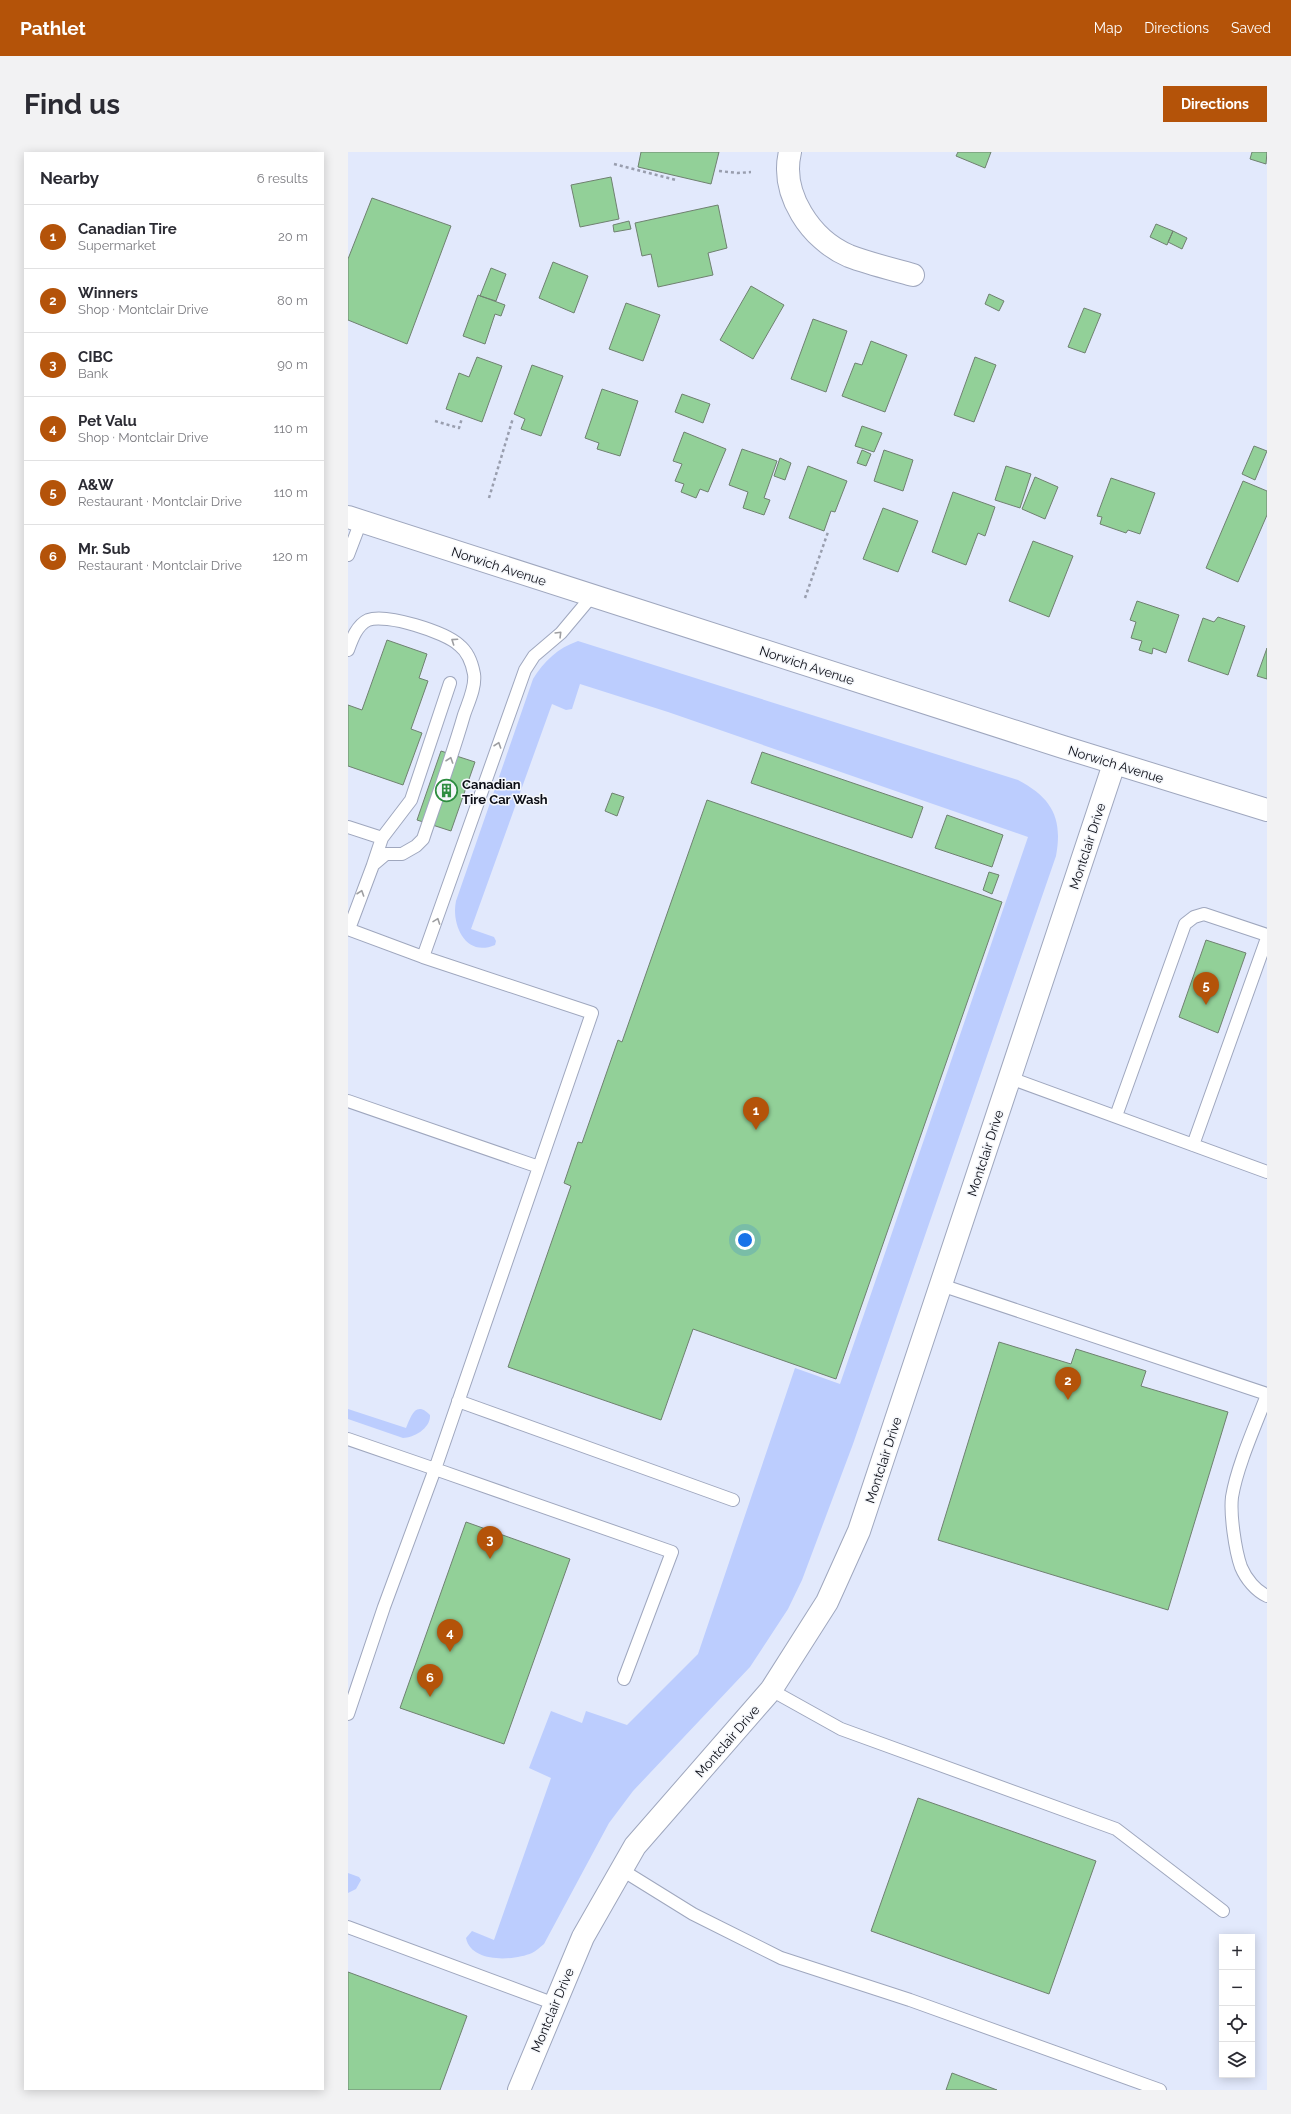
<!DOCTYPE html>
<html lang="en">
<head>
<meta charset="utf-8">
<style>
  :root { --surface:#fff; --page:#f2f2f3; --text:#2b2b33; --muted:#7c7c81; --line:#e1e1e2; --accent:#b45309 }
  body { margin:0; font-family:Raleway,sans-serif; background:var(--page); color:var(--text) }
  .controls { position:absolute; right:12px; bottom:12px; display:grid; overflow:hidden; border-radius:0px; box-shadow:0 2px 10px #0003 }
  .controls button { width:36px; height:36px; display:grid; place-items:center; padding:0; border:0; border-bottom:1px solid var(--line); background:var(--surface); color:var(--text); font:20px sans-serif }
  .you { position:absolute; left:397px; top:1088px; width:14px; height:14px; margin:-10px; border:3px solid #fff; border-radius:50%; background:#1a73e8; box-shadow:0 0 0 6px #1a73e833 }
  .badge { display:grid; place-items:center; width:26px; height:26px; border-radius:50%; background:var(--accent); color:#fff; font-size:13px; font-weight:700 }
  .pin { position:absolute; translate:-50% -33px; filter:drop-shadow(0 1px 2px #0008) }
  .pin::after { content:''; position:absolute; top:21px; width:14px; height:12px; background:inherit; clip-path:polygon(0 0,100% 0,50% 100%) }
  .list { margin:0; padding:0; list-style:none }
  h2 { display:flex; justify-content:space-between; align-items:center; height:52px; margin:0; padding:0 16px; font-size:17px }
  h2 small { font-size:13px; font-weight:400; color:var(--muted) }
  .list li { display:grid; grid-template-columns:26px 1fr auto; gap:12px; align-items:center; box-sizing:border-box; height:64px; padding:0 16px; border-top:1px solid var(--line) }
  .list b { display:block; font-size:15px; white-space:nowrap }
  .list p { margin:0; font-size:13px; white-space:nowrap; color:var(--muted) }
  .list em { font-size:13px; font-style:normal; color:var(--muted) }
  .icon { flex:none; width:22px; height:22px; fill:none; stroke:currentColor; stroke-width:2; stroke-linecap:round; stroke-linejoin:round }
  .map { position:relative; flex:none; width:919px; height:1938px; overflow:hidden; border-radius:0px }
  header { display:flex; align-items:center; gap:24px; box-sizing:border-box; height:56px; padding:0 20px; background:var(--accent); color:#fff }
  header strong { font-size:19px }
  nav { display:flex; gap:22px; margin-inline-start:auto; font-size:14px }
  .intro { display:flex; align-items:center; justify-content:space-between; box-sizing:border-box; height:96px; padding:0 24px }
  h1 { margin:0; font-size:28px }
  .button { padding:10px 18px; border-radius:0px; background:var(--accent); color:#fff; font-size:14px; font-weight:700 }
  main { display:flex; gap:24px; padding:0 24px }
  aside { flex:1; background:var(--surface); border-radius:0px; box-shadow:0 2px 10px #0003 }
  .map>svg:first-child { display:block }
  .green { fill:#bccdfe }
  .building { fill:#92d098; stroke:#6f8170 }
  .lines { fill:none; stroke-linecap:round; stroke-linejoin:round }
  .lane-casing { stroke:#9fa7be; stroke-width:14 }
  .street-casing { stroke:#9fa7be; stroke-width:24 }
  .secondary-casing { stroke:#9fa7be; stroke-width:24 }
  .path { stroke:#999eae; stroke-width:2.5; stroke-dasharray:3 3; stroke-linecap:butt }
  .lane { stroke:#fff; stroke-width:12 }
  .street { stroke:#fff; stroke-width:22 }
  .secondary { stroke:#fff; stroke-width:22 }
  .oneway { stroke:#9d9ea1 }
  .labels { text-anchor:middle; stroke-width:3; stroke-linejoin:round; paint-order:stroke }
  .street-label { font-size:13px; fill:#0a0c14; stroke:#f5f7fb }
  .poi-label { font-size:13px; font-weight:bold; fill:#0a0c14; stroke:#f5f7fb; text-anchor:start }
</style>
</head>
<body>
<header>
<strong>Pathlet</strong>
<nav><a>Map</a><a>Directions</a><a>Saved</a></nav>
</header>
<div class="intro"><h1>Find us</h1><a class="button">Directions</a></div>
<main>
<aside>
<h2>Nearby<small>6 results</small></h2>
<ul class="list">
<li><span class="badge">1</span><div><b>Canadian Tire</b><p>Supermarket</p></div><em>20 m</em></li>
<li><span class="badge">2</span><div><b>Winners</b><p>Shop · Montclair Drive</p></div><em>80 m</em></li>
<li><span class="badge">3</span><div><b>CIBC</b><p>Bank</p></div><em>90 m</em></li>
<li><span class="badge">4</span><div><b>Pet Valu</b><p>Shop · Montclair Drive</p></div><em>110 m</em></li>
<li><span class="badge">5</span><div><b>A&amp;W</b><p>Restaurant · Montclair Drive</p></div><em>110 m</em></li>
<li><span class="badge">6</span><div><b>Mr. Sub</b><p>Restaurant · Montclair Drive</p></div><em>120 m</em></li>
</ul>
</aside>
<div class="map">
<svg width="919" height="1938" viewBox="0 0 919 1938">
  <rect width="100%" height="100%" fill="#e2e9fc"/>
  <path class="green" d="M 230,489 L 670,628 C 704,646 715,666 708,704 L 505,1292 L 454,1428 L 440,1457 L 402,1515 L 285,1639 L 261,1671 L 196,1792 C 192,1795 188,1799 184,1801 C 165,1809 123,1811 118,1786 L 124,1779 L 146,1788 L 203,1626 L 181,1616 L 203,1559 L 234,1571 L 238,1559 L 279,1573 L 350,1502 L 447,1216 L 492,1232 L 680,685 L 320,560 L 232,532 L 224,557 L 218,558 L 204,552 L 123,777 L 146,785 L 148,789 L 147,793 C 117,806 103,772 108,749 L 185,527 C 196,509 210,496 230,489 Z
    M 0,1257 L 58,1276 C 63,1265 67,1248 82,1263 C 83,1276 66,1286 55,1286 L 0,1267 Z
    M 0,1721 L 11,1725 L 13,1728 L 8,1737 L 0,1741 Z"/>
  <path class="building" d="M 293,0 L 371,0 L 363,32 L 290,15 Z
    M 610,0 L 643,0 L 637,16 L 608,4 Z
    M 904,0 L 919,0 L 918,12 L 902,7 Z
    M 263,25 L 271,67 L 232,75 L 223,33 Z
    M 24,46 L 103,74 L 59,192 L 0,168 L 0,107 Z
    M 370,53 L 379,96 L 360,101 L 365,123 L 310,135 L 303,102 L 294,104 L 287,71 Z
    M 281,69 L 283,77 L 266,80 L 265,73 Z
    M 808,72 L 825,79 L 819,93 L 802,85 Z
    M 825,79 L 839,86 L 834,97 L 820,90 Z
    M 205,110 L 240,124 L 226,161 L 191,146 Z
    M 143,116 L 158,122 L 148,149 L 132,144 Z
    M 403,134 L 436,153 L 405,207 L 372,188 Z
    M 641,142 L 656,149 L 651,159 L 637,152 Z
    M 130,143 L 157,153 L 153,164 L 147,162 L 137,192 L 115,184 Z
    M 278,151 L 312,163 L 295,209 L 261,197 Z
    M 736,156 L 753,162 L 737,201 L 720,195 Z
    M 465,167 L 499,179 L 478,240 L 443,227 Z
    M 523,189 L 559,203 L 537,260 L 494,244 L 507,211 L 514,213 Z
    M 129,205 L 154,214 L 134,270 L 98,257 L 111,221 L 121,225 Z
    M 627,205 L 648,213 L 626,270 L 606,263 Z
    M 184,213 L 215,224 L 193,284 L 173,277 L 177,267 L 166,262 Z
    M 254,237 L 290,249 L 272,304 L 249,297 L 251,291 L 237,286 Z
    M 334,242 L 362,252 L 355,271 L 327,260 Z
    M 514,274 L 534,281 L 526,300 L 507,294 Z
    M 336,280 L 378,297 L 360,340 L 352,337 L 348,346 L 333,340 L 336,332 L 327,329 L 334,312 L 325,309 Z
    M 906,294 L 919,299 L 907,328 L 894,322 Z
    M 394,297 L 429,309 L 416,346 L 422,348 L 416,363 L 395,356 L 400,340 L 381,333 Z
    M 514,298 L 523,302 L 518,314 L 509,311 Z
    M 536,298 L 565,308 L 555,339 L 526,329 Z
    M 432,306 L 443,311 L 437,328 L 426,324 Z
    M 460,314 L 499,329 L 487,360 L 483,359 L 476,379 L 441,366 Z
    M 658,314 L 683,322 L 672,356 L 647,348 Z
    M 687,325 L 710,335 L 697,367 L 674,357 Z
    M 763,326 L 807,341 L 792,382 L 780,378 L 778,381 L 752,372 L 754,365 L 749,364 Z
    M 895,329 L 919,339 L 919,363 L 890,430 L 858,416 Z
    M 605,340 L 647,355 L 637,384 L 630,381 L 618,413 L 584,400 Z
    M 535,356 L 570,369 L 550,420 L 515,407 Z
    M 685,389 L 725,404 L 701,465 L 661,449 Z
    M 789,449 L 831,463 L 818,501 L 805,496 L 804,502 L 791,498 L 794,489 L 783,486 L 788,470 L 782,468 Z
    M 870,465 L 897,474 L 880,523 L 840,509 L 855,466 L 866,470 Z
    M 39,488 L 79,502 L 71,526 L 80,529 L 63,577 L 74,581 L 55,633 L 0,614 L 0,553 L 14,558 Z
    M 919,496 L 919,527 L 909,524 Z
    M 93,599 L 127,610 L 103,679 L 69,668 Z
    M 414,600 L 575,655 L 564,686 L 403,631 Z
    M 264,641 L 276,645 L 269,664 L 257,659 Z
    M 359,648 L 654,750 L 488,1227 L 345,1177 L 313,1268 L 160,1215 L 223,1034 L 216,1031 L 230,990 L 234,991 L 270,888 L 274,890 Z
    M 599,663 L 655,683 L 644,715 L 587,696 Z
    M 641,720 L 651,723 L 644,742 L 635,738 Z
    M 858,788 L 898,801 L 870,881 L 831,865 Z
    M 651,1190 L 723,1212 L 728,1197 L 798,1219 L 793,1234 L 880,1260 L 820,1458 L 590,1388 Z
    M 118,1370 L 222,1407 L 156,1592 L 52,1556 Z
    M 570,1646 L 748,1709 L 701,1842 L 523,1779 Z
    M 0,1820 L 119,1864 L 92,1938 L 0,1938 Z
    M 604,1921 L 649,1938 L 598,1938 Z"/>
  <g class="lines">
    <defs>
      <path id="lane" d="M 0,403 L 13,369
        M 0,498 C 4,487 9,473 20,468 C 38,461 97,480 111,493 C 120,500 124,511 126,522 C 128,535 120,551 116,563 C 104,605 89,645 75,687 L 68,694 L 54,702 L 38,702 L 25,713 L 1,777
        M 0,675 L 34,686 L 25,713
        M 34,686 L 63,648 L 102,531
        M 0,777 L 75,805 L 244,861 L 87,1317 L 324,1400 L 276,1527
        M 75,805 L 177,518 L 186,504 L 213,481 L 244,444
        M 662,926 L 919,1020
        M 0,949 L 191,1015
        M 768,964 L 837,772 L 846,765 L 856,762 L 919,783
        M 845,993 L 919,786
        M 593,1133 L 919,1242
        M 919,1243 C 908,1272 889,1314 884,1345 C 882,1362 887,1398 893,1415 C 898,1427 908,1439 919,1444
        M 110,1249 L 385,1348
        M 0,1287 L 87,1317 L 36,1455 L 0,1562
        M 423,1538 L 493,1577 L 768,1677 L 875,1759
        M 274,1718 L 345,1762 L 433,1806 L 562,1848 L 812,1938
        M 0,1775 L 207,1852"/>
      <path id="street" d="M 442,0 C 432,42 463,88 501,104 C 522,112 544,117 565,123
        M 171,1938 L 235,1785 L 287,1694 L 423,1538 L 479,1450 L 511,1379 L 766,612"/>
      <path id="secondary" d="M 0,365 L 715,595 L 919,658"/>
    </defs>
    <use href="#lane" class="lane-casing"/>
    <use href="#street" class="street-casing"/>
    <use href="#secondary" class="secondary-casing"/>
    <path class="path" d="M 266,12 L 328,28
      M 371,19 L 390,21 L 403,20
      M 87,269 L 111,276 L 114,266
      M 141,346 L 165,266
      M 457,446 L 480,380"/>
    <use href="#lane" class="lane"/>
    <use href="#street" class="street"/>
    <use href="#secondary" class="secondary"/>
  </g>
  <defs><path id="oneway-chevron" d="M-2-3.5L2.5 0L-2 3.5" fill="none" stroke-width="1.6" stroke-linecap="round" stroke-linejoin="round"/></defs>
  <g class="oneway">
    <use href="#oneway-chevron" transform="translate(211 482) rotate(-45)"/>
    <use href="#oneway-chevron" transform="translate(106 489) rotate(-146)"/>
    <use href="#oneway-chevron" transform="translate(150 593) rotate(-71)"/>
    <use href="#oneway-chevron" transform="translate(102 608) rotate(-71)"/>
    <use href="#oneway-chevron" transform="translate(13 741) rotate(-71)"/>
    <use href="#oneway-chevron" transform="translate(89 769) rotate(-70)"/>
  </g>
  <defs>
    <symbol id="building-ring" viewBox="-11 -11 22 22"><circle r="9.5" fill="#f5f7fb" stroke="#2e8d40" stroke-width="1.5"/><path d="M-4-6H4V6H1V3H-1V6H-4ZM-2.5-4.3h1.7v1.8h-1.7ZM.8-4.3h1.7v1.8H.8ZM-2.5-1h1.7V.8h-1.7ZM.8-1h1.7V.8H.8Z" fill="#2e8d40"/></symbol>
  </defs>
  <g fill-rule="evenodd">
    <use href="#building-ring" x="86" y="626" width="25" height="25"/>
  </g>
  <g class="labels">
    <g class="street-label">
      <text transform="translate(151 414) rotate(18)" y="5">Norwich Avenue</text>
      <text transform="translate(459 513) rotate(18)" y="5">Norwich Avenue</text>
      <text transform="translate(768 612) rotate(17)" y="5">Norwich Avenue</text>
      <text transform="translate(739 694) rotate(-72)" y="5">Montclair Drive</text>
      <text transform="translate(637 1001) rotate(-72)" y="5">Montclair Drive</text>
      <text transform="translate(535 1308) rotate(-72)" y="5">Montclair Drive</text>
      <text transform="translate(379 1589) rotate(-49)" y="5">Montclair Drive</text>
      <text transform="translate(204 1858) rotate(-67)" y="5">Montclair Drive</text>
    </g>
    <g class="poi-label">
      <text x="114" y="637">Canadian<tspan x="114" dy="15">Tire Car Wash</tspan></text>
    </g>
  </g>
</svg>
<div class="controls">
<button>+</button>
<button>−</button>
<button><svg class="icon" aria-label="locate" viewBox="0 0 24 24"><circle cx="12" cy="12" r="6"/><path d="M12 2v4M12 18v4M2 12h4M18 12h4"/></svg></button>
<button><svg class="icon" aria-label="layers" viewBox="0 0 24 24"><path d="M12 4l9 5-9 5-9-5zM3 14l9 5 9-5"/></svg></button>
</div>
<div class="you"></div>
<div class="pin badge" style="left:408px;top:978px">1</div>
<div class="pin badge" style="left:720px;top:1248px">2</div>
<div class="pin badge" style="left:142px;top:1407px">3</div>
<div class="pin badge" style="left:102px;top:1500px">4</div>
<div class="pin badge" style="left:858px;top:853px">5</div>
<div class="pin badge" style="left:82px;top:1545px">6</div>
</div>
</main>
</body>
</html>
